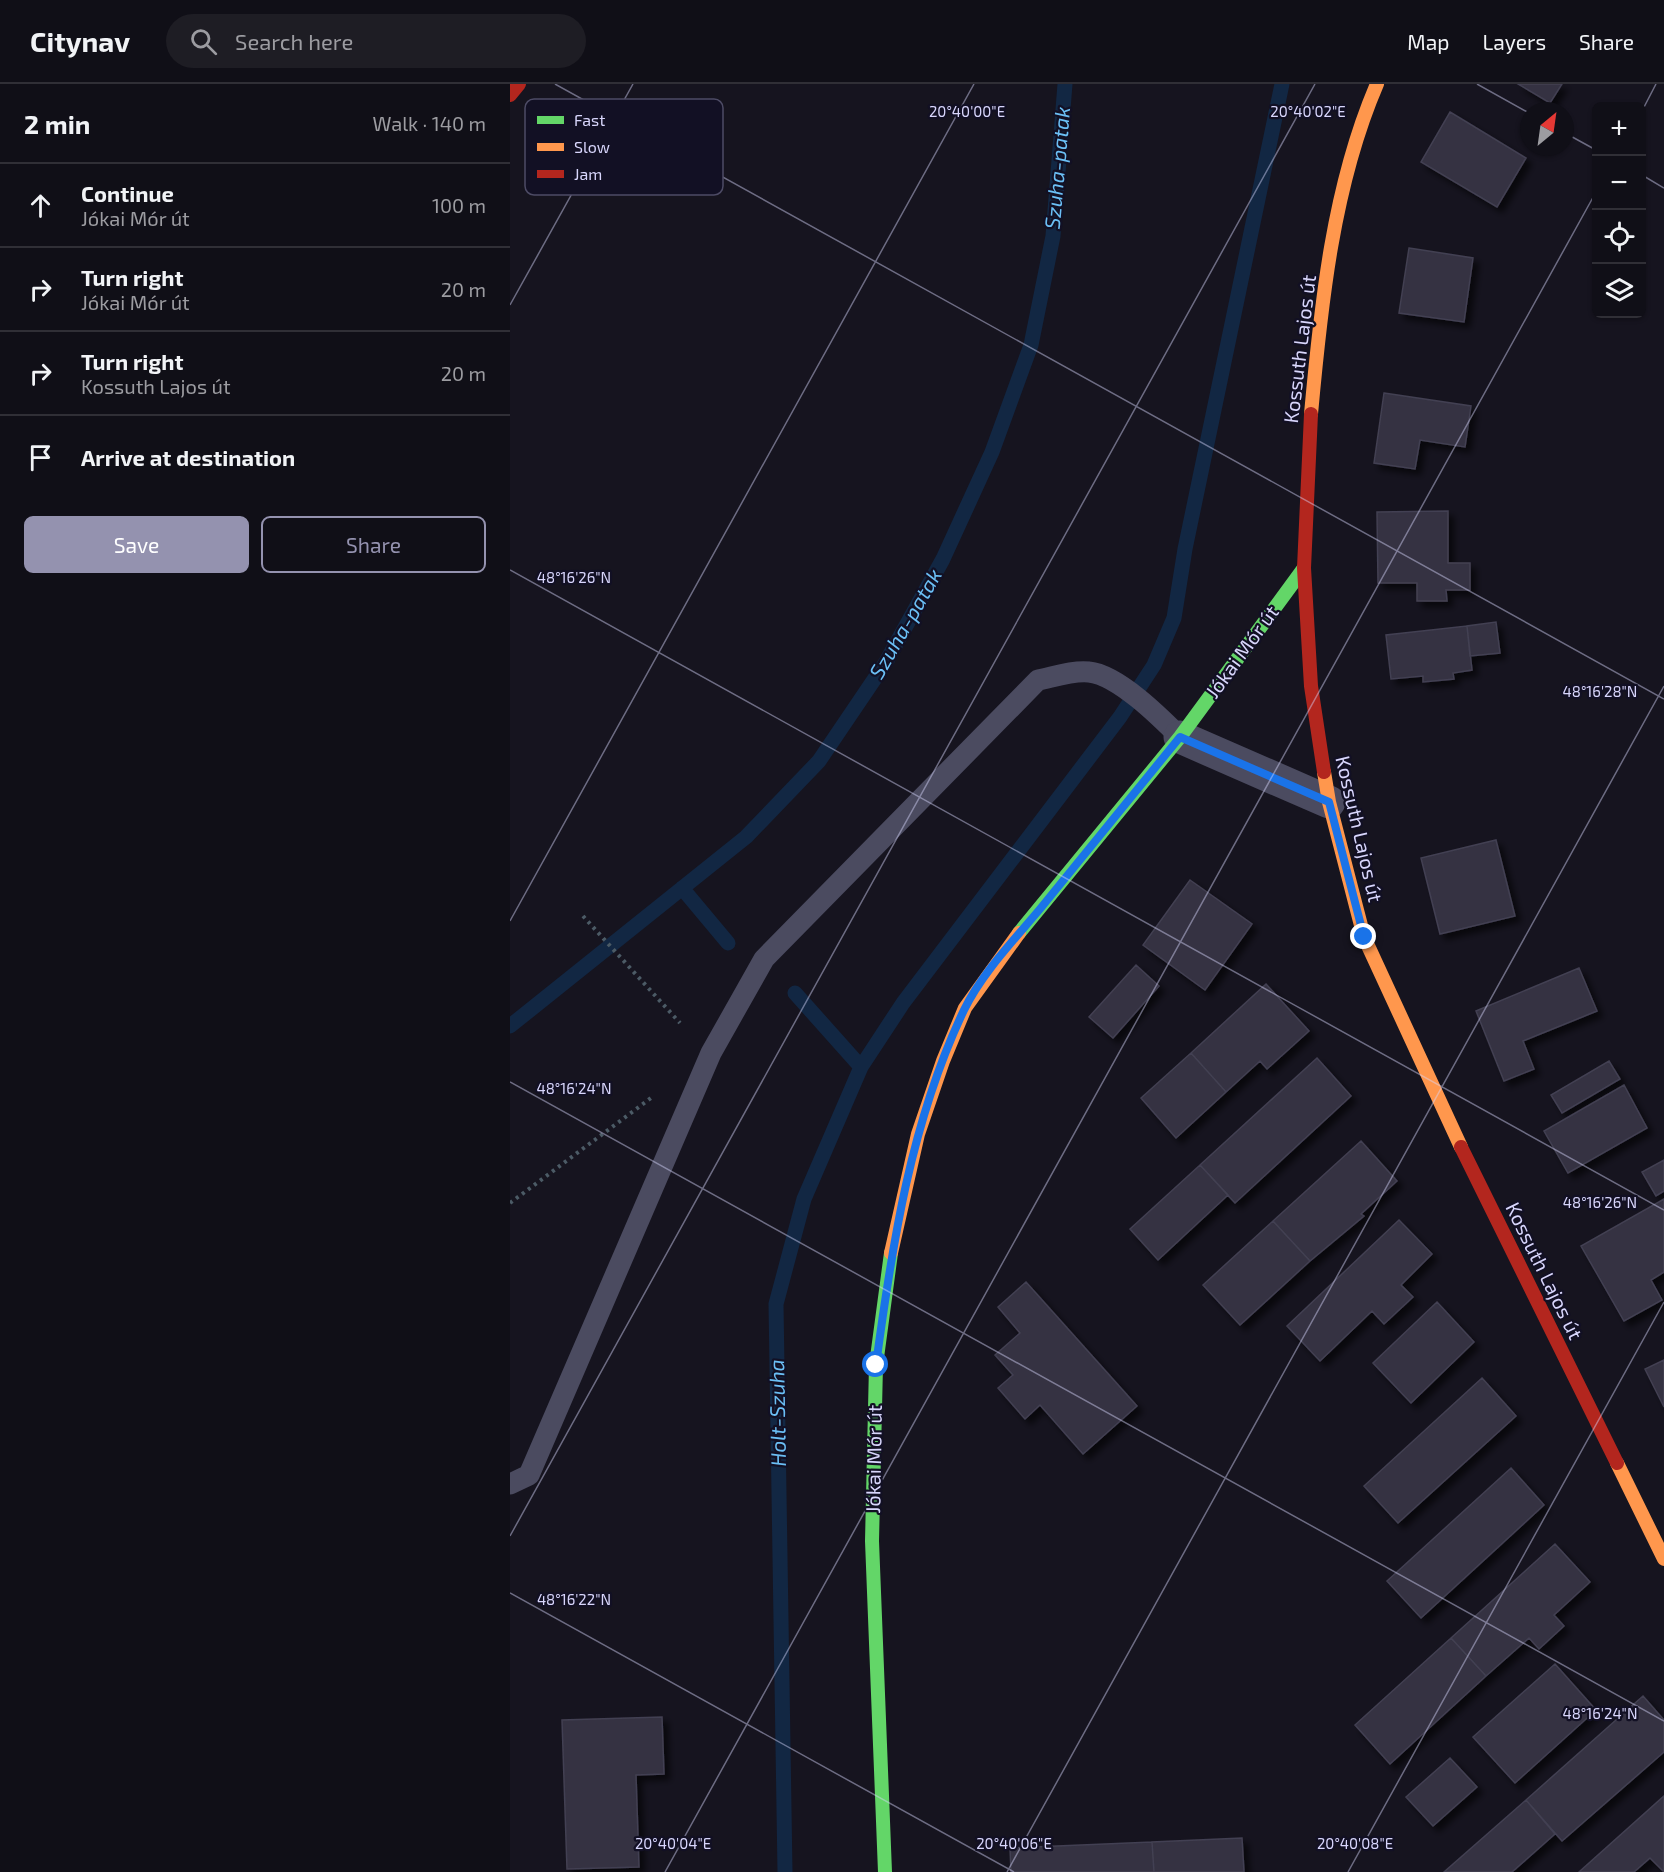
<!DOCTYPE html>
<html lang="en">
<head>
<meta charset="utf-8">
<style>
  :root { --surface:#100f17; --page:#1e1d24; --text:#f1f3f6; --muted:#9c9ca1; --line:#302f36; --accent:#9492af }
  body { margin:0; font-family:"Exo 2",sans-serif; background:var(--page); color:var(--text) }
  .controls { position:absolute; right:18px; top:18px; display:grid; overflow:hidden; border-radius:9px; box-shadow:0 2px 4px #0004 }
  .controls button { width:54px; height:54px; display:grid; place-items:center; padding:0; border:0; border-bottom:2px solid var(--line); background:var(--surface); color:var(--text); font:30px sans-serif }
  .compass { position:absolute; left:1010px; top:18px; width:54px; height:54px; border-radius:50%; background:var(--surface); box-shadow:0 2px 4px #0004; rotate:29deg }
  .stop { position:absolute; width:18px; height:18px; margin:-14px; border:4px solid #1a73e8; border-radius:50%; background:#fff }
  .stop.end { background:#1a73e8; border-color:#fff; box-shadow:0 2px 6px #0008 }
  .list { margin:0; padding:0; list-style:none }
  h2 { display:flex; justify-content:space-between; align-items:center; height:78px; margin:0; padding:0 24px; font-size:26px }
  h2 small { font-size:20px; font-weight:400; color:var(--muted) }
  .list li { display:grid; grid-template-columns:39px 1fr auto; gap:18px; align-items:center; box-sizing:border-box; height:84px; padding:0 24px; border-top:2px solid var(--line) }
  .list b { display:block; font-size:22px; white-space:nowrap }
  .list p { margin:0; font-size:20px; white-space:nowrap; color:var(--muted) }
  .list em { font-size:20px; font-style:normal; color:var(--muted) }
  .actions { display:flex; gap:12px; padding:18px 24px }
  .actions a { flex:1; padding:14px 0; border:2px solid var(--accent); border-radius:9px; text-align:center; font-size:21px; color:var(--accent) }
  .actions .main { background:var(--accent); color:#fff }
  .icon { flex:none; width:33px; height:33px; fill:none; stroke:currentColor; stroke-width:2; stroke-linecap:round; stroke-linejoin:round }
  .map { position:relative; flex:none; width:1154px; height:1788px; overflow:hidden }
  header { display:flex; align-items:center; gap:36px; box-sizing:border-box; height:84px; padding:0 30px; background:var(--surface); border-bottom:2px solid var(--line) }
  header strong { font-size:28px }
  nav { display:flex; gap:33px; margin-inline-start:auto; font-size:21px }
  .search { width:420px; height:54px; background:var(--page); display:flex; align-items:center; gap:15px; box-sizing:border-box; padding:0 21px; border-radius:33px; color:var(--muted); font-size:22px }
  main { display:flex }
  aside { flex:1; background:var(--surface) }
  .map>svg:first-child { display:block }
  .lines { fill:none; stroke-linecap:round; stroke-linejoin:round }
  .stream { stroke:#122743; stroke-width:15 }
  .building { fill:#343242; stroke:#434052; stroke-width:1.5; filter:url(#shadow) }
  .path { stroke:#4c5b66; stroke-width:4; stroke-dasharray:3 4.5; stroke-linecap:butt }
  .lane { stroke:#4b4b60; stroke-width:21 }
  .street { stroke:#4b4b60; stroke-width:33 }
  .fast { stroke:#63d668; stroke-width:14 }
  .slow { stroke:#ff974d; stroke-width:14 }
  .jam { stroke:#b3261e; stroke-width:14 }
  .route { stroke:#1a73e8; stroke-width:8 }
  .ticks { fill:none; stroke:#d8d6fc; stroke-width:1.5; stroke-opacity:0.45 }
  .labels { text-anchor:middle; stroke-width:4.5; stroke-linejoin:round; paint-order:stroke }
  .street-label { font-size:20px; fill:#d8d6fc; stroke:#121024 }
  .water-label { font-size:21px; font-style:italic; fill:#6bbff5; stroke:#121024 }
  .key { fill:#121024; stroke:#4d4b65; stroke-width:1.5 }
  .key-label { font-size:16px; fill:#d8d6fc }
  .ticks-label { font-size:15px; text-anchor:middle; fill:#d8d6fc; stroke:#121024; stroke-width:4.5; stroke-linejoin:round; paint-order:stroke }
</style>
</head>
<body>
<header>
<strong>Citynav</strong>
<div class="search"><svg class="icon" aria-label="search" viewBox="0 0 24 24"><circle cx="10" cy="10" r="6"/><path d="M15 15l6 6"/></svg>Search here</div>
<nav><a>Map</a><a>Layers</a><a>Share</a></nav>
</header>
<main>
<aside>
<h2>2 min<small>Walk · 140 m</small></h2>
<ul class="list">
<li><svg class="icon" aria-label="ahead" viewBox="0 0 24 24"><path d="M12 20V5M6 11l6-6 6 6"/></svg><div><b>Continue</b><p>Jókai Mór út</p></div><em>100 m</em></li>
<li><svg class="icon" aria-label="right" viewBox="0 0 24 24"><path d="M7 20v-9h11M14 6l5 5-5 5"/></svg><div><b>Turn right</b><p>Jókai Mór út</p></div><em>20 m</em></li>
<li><svg class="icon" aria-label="right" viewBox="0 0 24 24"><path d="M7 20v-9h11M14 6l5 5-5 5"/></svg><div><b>Turn right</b><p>Kossuth Lajos út</p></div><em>20 m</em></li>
<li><svg class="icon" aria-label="arrive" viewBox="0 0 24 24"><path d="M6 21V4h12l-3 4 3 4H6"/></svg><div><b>Arrive at destination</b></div></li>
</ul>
<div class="actions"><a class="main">Save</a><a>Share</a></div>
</aside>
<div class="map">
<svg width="1154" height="1788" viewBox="0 0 1154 1788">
  <defs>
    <filter id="shadow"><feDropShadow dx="5.5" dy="5.5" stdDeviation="3" flood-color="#0009"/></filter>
  </defs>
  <rect width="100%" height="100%" fill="#16141f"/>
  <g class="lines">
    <path class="stream" d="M 172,804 L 218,859
      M 0,942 L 236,753 L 309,677 L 376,578 L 433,475 L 482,368 L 521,261 L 543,152 L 555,0
      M 351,983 L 393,919 L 610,633 L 644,581 L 664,534 L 675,465 L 772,0
      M 275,1788 L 266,1220 L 294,1115 L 351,983 L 285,909"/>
  </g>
  <path class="building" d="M 1008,0 L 1052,0 L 1040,19 Z
    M 940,28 L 1016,74 L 987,123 L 911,78 Z
    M 899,164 L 963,174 L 954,238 L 889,229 Z
    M 874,309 L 961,322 L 955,363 L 910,356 L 905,385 L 864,379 Z
    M 938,427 L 938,479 L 960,479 L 960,506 L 936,506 L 937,517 L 907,517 L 907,499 L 868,499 L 867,428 Z
    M 986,538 L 990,569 L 960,572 L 957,542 Z
    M 957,542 L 962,586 L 943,589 L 944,595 L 913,598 L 913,592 L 881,595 L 876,551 Z
    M 986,756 L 1005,832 L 930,850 L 911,774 Z
    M 680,796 L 742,840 L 695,906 L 633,861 Z
    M 626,881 L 649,902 L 603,954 L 579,933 Z
    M 1069,884 L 1087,927 L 1013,957 L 1024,985 L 994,997 L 966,927 Z
    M 756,900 L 799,947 L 757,985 L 750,977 L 716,1008 L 681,969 Z
    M 681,969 L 716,1008 L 666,1054 L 631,1014 Z
    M 807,974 L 841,1012 L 725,1119 L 690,1081 Z
    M 1099,977 L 1110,995 L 1052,1029 L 1041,1011 Z
    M 1114,1001 L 1137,1044 L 1058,1089 L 1034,1047 Z
    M 851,1057 L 887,1097 L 851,1130 L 854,1132 L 800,1177 L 763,1137 Z
    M 1154,1076 L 1154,1107 L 1146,1112 L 1132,1088 Z
    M 690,1081 L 718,1111 L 648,1176 L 620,1145 Z
    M 1154,1115 L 1154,1188 L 1141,1196 L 1152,1216 L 1114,1237 L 1071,1162 Z
    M 889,1136 L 922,1170 L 891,1201 L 903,1213 L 874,1240 L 862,1227 L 810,1277 L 777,1242 Z
    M 763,1137 L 800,1177 L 730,1241 L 693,1201 Z
    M 516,1198 L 627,1322 L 573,1370 L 530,1321 L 515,1335 L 488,1304 L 503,1291 L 485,1271 L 510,1249 L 488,1223 Z
    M 927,1218 L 964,1258 L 901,1319 L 863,1279 Z
    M 1154,1276 L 1154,1323 L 1135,1285 Z
    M 972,1294 L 1006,1332 L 888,1439 L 854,1402 Z
    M 1001,1384 L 1034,1421 L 911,1534 L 877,1497 Z
    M 1045,1460 L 1080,1498 L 1044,1531 L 1054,1542 L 1029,1565 L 1019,1554 L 976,1592 L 941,1554 Z
    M 941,1554 L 976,1592 L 880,1680 L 845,1641 Z
    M 1045,1580 L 1086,1626 L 1005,1699 L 963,1653 Z
    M 1133,1612 L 1154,1636 L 1154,1668 L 1052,1757 L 1016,1716 Z
    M 152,1633 L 154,1690 L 126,1691 L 129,1783 L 57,1785 L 52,1636 Z
    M 940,1674 L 967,1703 L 923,1742 L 896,1713 Z
    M 1154,1712 L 1154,1788 L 1140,1774 L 1124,1788 L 1069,1788 Z
    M 1016,1716 L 1045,1750 L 1002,1788 L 934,1788 Z
    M 732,1754 L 734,1788 L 644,1788 L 642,1758 Z
    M 642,1758 L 644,1788 L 501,1788 L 500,1764 Z"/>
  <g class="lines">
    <path class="path" d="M 73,832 L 170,939
      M 0,1119 L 141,1014"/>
    <path class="lane" d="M 0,1400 L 19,1391 L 201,969 L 254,875 L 528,596 C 543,593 564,586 579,588 C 608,591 650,633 670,653"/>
    <path class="street" d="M 670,653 L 819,718"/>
    <path class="fast" d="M 509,849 L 670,653 L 794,484
      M 375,1788 L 362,1457 L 366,1281 L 381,1169"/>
    <path class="slow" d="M 801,330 C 811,220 823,102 867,0
      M 814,688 L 819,718 L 854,853 L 951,1063
      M 381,1169 L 408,1050 L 433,977 L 455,924 L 509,849
      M 1107,1379 L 1154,1475"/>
    <path class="jam" d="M 0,11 L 9,0
      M 801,330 L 794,484 L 801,602 L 814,688
      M 951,1063 L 1107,1379"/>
  </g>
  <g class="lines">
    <path class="route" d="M 366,1281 C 382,1161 401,1037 454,926 C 472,889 504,856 530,825 C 577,767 624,710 670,653 L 819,718 L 854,853"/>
  </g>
  <path class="ticks" d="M 45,0 L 1154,615M 967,0 L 1019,29M 1132,27 L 1146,0M 1055,49 L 1086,66M 1132,91 L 1154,104M 0,221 L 123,0M 0,486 L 1154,1126M 0,837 L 464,0M 0,998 L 1154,1637M 0,1452 L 805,0M 0,1509 L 504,1788M 155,1788 L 1086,108M 497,1788 L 1154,602M 838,1788 L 1154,1218"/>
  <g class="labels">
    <g class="street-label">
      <text transform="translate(790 265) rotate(-83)" y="7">Kossuth Lajos út</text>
      <text transform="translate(732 568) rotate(-54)" y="7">Jókai Mór út</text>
      <text transform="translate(849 745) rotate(77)" y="7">Kossuth Lajos út</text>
      <text transform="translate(1034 1187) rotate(64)" y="7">Kossuth Lajos út</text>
      <text transform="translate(364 1375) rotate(-89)" y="7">Jókai Mór út</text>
    </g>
    <g class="water-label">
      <text transform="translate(548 84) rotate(-85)" y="7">Szuha-patak</text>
      <text transform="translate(396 540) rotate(-60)" y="7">Szuha-patak</text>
      <text transform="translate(268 1329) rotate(-91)" y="7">Holt-Szuha</text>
    </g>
  </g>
  <rect x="15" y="15" width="198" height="96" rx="9" class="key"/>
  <rect x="27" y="32" width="27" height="8" fill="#63d668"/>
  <rect x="27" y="59" width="27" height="8" fill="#ff974d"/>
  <rect x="27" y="86" width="27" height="8" fill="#b3261e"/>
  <g class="key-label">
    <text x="64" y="42">Fast</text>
    <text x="64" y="69">Slow</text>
    <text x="64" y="96">Jam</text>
  </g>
  <g class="ticks-label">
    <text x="457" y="33">20°40'00"E</text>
    <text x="798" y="33">20°40'02"E</text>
    <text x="64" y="499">48°16'26"N</text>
    <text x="1090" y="613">48°16'28"N</text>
    <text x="64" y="1010">48°16'24"N</text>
    <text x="1090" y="1124">48°16'26"N</text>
    <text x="64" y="1521">48°16'22"N</text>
    <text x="1090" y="1635">48°16'24"N</text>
    <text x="163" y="1765">20°40'04"E</text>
    <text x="504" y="1765">20°40'06"E</text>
    <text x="845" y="1765">20°40'08"E</text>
  </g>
</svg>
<div class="controls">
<button>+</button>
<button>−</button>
<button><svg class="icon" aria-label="locate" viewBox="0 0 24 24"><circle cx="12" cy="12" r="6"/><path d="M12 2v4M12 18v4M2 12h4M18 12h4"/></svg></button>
<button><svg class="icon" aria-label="layers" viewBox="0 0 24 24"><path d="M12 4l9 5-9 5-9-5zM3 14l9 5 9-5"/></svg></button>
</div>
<svg class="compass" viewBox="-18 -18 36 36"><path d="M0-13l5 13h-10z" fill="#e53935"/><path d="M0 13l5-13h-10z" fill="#9c9ca1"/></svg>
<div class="stop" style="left:366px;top:1281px"></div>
<div class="stop end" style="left:854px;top:853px"></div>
</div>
</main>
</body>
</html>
